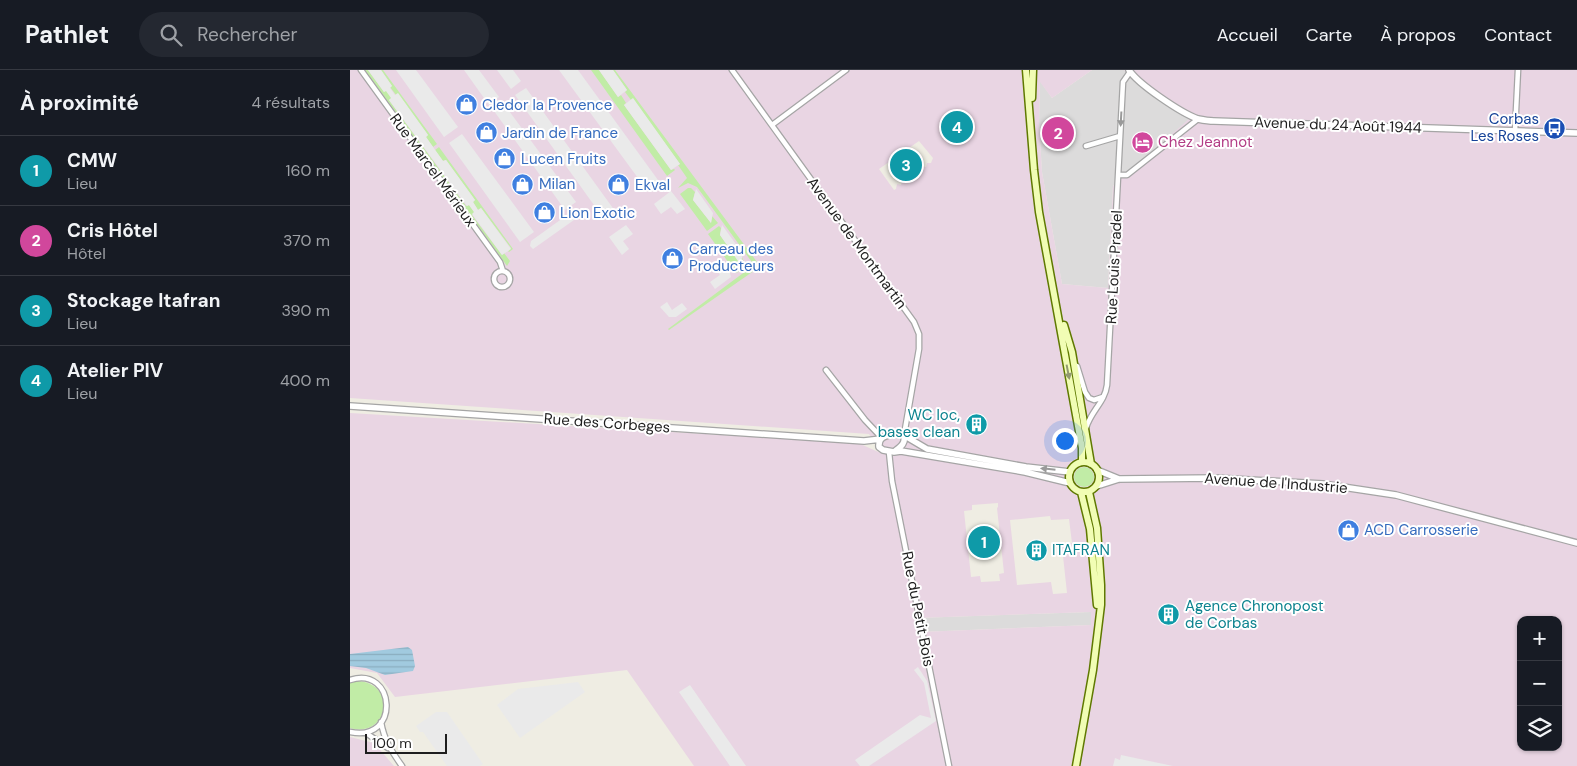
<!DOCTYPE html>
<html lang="fr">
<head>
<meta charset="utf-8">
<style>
  :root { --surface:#171b24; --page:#242831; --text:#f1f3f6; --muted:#9ea1a6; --line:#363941; --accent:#e09087 }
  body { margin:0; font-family:"DM Sans",sans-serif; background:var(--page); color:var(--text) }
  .controls { position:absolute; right:15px; bottom:15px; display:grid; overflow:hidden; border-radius:10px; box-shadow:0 1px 4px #0004 }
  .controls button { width:45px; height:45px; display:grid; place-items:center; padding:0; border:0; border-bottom:1px solid var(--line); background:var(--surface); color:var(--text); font:25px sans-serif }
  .scale { position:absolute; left:15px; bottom:12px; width:82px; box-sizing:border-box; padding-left:5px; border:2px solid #1e1e1e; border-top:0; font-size:14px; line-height:18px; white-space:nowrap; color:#1e1e1e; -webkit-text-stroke:4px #fff; paint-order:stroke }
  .you { position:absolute; left:714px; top:370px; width:18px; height:18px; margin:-12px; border:4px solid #fff; border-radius:50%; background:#1a73e8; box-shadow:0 0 0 8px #1a73e833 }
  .badge { display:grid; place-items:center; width:32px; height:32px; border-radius:50%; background:var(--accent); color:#fff; font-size:16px; font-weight:700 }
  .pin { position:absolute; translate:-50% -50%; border:2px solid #fff; box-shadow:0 1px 5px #0006 }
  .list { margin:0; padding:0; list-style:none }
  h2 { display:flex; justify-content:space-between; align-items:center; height:65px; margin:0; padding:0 20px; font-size:21px }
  h2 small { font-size:16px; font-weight:400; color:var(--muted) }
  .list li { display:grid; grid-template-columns:32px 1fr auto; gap:15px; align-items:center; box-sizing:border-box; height:70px; padding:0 20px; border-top:1px solid var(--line) }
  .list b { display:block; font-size:19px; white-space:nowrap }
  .list p { margin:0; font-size:16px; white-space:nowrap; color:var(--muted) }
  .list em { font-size:16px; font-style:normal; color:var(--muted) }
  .icon { flex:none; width:28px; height:28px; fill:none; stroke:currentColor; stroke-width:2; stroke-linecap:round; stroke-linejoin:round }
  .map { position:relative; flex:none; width:1227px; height:696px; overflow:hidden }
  header { display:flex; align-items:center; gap:30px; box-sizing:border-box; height:70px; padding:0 25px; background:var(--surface); border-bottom:1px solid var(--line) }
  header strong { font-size:24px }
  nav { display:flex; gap:28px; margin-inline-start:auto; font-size:18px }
  .search { width:350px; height:45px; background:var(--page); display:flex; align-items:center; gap:12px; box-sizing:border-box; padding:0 18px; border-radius:28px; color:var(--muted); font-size:19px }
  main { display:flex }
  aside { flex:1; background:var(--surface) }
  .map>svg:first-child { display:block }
  .residential { fill:#dcdbdb }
  .industrial { fill:#e9d5e3; fill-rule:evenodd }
  .grass { fill:#c1eca6 }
  .parking { fill:#eaeaea }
  .water { fill:url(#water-rules) }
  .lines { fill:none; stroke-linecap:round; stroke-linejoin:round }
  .minor-casing { stroke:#a5a5a5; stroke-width:7 }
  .tertiary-casing { stroke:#a5a5a5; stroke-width:8 }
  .secondary-casing { stroke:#5f7900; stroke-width:9 }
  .minor { stroke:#fff; stroke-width:4.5 }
  .tertiary { stroke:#fff; stroke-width:5.5 }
  .secondary { stroke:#f1fdb4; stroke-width:6 }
  .oneway { fill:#9a9a9a }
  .oneway2 { fill:#929970 }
  .labels { text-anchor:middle; stroke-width:4; stroke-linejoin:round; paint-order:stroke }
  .shop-label { font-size:15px; fill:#366cbe; stroke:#fff; text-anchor:start }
  .transit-label { font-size:15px; fill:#164399; stroke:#fff; text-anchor:end }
  .street-label { font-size:15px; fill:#1e1e1e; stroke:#fff }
  .hotel-label { font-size:15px; fill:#b23c85; stroke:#fff; text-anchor:start }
  .culture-label { font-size:15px; fill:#0d838f; stroke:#fff; text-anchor:start }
</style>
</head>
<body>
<header>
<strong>Pathlet</strong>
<div class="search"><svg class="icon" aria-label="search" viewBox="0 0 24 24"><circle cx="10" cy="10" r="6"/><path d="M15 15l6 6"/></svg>Rechercher</div>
<nav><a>Accueil</a><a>Carte</a><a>À propos</a><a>Contact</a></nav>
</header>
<main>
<aside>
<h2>À proximité<small>4 résultats</small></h2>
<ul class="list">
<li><span class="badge" style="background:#0f9aa8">1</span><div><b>CMW</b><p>Lieu</p></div><em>160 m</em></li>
<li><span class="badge" style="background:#d1479c">2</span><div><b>Cris Hôtel</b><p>Hôtel</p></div><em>370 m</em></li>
<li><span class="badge" style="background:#0f9aa8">3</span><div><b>Stockage Itafran</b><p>Lieu</p></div><em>390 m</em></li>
<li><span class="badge" style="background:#0f9aa8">4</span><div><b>Atelier PIV</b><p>Lieu</p></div><em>400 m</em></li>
</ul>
</aside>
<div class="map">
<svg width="1227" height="696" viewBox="0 0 1227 696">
  <defs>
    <pattern id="water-rules" width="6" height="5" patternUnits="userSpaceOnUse" patternTransform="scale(1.25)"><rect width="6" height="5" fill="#a1cadf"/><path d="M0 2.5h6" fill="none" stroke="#8aadbf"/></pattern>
  </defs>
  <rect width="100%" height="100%" fill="#efede3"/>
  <path class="residential" d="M 742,0 L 774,0 L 783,10 L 840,49 L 763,116 L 758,218 L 712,214 L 692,102 L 689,54 L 690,11 L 702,28 Z
    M 741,542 L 741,555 L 570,562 L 567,548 Z"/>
  <path class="industrial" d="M 0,0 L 742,0 L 702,28 L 690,12 L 689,54 L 692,102 L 712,214 L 758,218 L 763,116 L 839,49 L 783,10 L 774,0 L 1227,0 L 1227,696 L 344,696 L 277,600 L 45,627 L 27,603 L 0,598 L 0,343 L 508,373 L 533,384 L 519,364 L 0,328 ZM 569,71 L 583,88 L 581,93 L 577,93 L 576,97 L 572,96 L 571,100 L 567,100 L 566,104 L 562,103 L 561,107 L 557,107 L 556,111 L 552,111 L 551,115 L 547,114 L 546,119 L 544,120 L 529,99 ZM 648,433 L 648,437 L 647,438 L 654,503 L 649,504 L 650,511 L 631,512 L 630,506 L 621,507 L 614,441 L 622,440 L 622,435 ZM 700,446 L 701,450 L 719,449 L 722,473 L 709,474 L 710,486 L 713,486 L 717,523 L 703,524 L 701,512 L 667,515 L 660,450 ZM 741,542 L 741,555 L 570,562 L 567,548 ZM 1171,550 L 1208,550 L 1208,677 L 1171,677 Z
    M 0,667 L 24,673 L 44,696 L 0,696 Z"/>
  <path class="grass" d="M 15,0 L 18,0 L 34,22 L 36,20 L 42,28 L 39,30 L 116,136 L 119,135 L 125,143 L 122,145 L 152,185 L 154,183 L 160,191 L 157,196 Z
    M 31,0 L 33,0 L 87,74 L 83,77 L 76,67 L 78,65 L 48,24 L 46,25 L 40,17 L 42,16 Z
    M 241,0 L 249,0 L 268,27 L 271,25 L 276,33 L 274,35 L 321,100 L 324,99 L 325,100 L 317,106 Z
    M 263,0 L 265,0 L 407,192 L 405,194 L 408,198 L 319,260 L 318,259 L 404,195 L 347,117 L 338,113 L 328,118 L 337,108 L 328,95 L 330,94 L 283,29 L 281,30 L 275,22 L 277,20 Z
    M 89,77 L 163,179 L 159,182 L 158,181 L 161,178 L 131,138 L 128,140 L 123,132 L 125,130 L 96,90 L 93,91 L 85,80 Z
    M 338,118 L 341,118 L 345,122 L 343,130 L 361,153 L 362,146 L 368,153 L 357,161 L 330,124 Z
    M 369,156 L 371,158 L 370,165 L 391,194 L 392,187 L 395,195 L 388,202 L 386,203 L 358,164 Z
    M724 407a10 10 0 1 1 20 0a10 10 0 1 1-20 0Z
    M 7,611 C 49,613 38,669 0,658 L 0,613 Z"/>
  <path class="parking" d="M 18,0 L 31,0 L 42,16 L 40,18 L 45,25 L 48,23 L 78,65 L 76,67 L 93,91 L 96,90 L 125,130 L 123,132 L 128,140 L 131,138 L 161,179 L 152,185 L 122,144 L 124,142 L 119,135 L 117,136 L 39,30 L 41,28 L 36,21 L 34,22 Z
    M 46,0 L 66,0 L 108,57 L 94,67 Z
    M 114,0 L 129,0 L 149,27 L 139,35 Z
    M 147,0 L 163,0 L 171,11 L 161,19 Z
    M 209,0 L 228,0 L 308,110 L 296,119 Z
    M 249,0 L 263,0 L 277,20 L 268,27 Z
    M 176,18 L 265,141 L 254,149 L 165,25 Z
    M 283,28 L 330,94 L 321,100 L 274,35 Z
    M 154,34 L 226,132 L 215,140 L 144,41 Z
    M 112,64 L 184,162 L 170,172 L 99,73 Z
    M 346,119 L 363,143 L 361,153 L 343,130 Z
    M 321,121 L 335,139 L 327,144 L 321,137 L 311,144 L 304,134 Z
    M 224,140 L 226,140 L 224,150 L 183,179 L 180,176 L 181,171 Z
    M 276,155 L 283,164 L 273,171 L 279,179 L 272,185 L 259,167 Z
    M 372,155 L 393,184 L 390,194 L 370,165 Z
    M 372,191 L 380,203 L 381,207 L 365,219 L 360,212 L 370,205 L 365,197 Z
    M 317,232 L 322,240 L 332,233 L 337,239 L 326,247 L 319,247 L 310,237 Z
    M 568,597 L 577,611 L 586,651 L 519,696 L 510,696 L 505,690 L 570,645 L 581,648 L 574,613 L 564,600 Z
    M 228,612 L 235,622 L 170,668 L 147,635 L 168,619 Z
    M 340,615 L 396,696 L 380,696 L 329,622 Z
    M 86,642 L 97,642 L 133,694 L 130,696 L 97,696 L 73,662 L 70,662 L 66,656 Z
    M 771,685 L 823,696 L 763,696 L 765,688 L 770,690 Z"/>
  <path class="water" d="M 58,577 L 62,580 L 65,596 L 63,601 L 35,605 L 16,598 L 0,596 L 0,584 Z"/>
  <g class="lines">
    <defs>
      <path id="minor" d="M 11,0 L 150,192 L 153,201
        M 382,0 L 564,252 L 569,264 L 569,279 L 554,365
        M 422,55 L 496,0
        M 1165,61 L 1168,0
        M 736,76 L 770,66
        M 769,105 L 777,105 L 848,49
        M144 209a8 8 0 1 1 16 0a8 8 0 1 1-16 0Z
        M 727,296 L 735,322 L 739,328 L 744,330 L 753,327
        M 476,300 L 515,350 L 532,368
        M 736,358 C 741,341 755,332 757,315 L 773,12 L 780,2
        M 539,382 L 542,411 L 599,696
        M 0,610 C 46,595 51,673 0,662
        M 31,652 C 34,670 42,682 52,696
        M 16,663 L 38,678"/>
      <path id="tertiary" d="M 779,0 C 788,14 831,43 848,49 C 853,50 858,51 864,51 L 1227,63
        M 0,336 L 514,371 L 531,369
        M 543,364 L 554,365 C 556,374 550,377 544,382 L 533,380 L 529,377 C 528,367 535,366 543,364 Z
        M 555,366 L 577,379 L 676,397 L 720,402
        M 544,382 L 551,381 L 675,402 L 720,413
        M 747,400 L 769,409
        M 747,416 L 769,409 L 865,408 L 973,414 L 1046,425 L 1227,473"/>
      <path id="secondary" d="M 676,0 L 684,100 L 689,142 L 732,378 L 732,392
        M 682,28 L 683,0
        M 714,255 L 722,282 L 741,394
        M719 407a15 15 0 1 1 30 0a15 15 0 1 1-30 0Z
        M 731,422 L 740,459 L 747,535
        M 726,696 L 743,600 L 751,535 L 751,515 L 747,458 L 739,422"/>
    </defs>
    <use href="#minor" class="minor-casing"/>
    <use href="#tertiary" class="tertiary-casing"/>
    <use href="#secondary" class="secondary-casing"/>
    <use href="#minor" class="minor"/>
    <use href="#tertiary" class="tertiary"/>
    <use href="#secondary" class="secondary"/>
  </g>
  <defs><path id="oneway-solid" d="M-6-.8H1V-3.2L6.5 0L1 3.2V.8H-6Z" transform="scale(1.25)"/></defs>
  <g class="oneway">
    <use href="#oneway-solid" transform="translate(771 49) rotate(93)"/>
    <use href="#oneway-solid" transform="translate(698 399) rotate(-174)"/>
  </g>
  <use class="oneway2" href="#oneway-solid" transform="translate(718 302) rotate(79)"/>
  <defs>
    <symbol id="shop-disc" viewBox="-11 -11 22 22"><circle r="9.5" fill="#3f7fe0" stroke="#fff"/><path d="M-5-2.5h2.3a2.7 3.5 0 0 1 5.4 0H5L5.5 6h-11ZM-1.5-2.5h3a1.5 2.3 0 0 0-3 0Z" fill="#fff"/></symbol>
    <symbol id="bus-disc" viewBox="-11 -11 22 22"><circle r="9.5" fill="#1a4fb4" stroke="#fff"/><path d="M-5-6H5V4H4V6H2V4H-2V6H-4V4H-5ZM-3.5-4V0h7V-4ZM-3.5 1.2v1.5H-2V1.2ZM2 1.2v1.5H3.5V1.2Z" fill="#fff"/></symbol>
    <symbol id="hotel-disc" viewBox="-11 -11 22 22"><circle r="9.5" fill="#d1479c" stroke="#fff"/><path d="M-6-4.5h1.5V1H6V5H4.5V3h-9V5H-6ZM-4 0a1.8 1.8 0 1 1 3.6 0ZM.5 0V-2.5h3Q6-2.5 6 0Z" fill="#fff"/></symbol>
    <symbol id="building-disc" viewBox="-11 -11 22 22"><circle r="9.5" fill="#0f9aa8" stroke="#fff"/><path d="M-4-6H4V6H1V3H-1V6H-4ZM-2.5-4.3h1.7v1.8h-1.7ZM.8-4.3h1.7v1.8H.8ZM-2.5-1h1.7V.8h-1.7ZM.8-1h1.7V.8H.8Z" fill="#fff"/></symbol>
  </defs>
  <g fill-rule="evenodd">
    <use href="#shop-disc" x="104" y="22" width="25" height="25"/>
    <use href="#bus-disc" x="1192" y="46" width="25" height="25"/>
    <use href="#shop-disc" x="124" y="50" width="25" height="25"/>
    <use href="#hotel-disc" x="780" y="60" width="25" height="25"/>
    <use href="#shop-disc" x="142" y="76" width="25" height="25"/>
    <use href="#shop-disc" x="160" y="102" width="25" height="25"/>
    <use href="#shop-disc" x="256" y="102" width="25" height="25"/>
    <use href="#shop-disc" x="182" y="130" width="25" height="25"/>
    <use href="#shop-disc" x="310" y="176" width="25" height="25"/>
    <use href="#building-disc" x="614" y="342" width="25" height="25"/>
    <use href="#shop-disc" x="986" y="448" width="25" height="25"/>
    <use href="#building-disc" x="674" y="468" width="25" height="25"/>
    <use href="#building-disc" x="806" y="532" width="25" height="25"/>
  </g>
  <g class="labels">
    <g class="shop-label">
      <text x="132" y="40">Cledor la Provence</text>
      <text x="152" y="68">Jardin de France</text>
      <text x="171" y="94">Lucen Fruits</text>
      <text x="189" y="119">Milan</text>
      <text x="285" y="120">Ekval</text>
      <text x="210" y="148">Lion Exotic</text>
      <text x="339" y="184">Carreau des<tspan x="339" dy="17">Producteurs</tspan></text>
      <text x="1014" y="465">ACD Carrosserie</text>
    </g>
    <g class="transit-label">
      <text x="1189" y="54">Corbas<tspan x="1189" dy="17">Les Roses</tspan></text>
    </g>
    <g class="street-label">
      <text transform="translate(988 55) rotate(2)" y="5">Avenue du 24 Août 1944</text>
      <text transform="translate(83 100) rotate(54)" y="5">Rue Marcel Mérieux</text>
      <text transform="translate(507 173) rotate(54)" y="5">Avenue de Montmartin</text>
      <text transform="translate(764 197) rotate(-87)" y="5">Rue Louis Pradel</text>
      <text transform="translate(257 353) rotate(4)" y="5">Rue des Corbeges</text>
      <text transform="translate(926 413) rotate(4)" y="5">Avenue de l'Industrie</text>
      <text transform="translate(568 539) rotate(79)" y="5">Rue du Petit Bois</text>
    </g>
    <g class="hotel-label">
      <text x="808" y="77">Chez Jeannot</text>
    </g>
    <g class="culture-label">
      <text x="610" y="350" text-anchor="end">WC loc,<tspan x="610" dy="17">bases clean</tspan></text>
      <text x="702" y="485">ITAFRAN</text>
      <text x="835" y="541">Agence Chronopost<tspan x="835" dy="17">de Corbas</tspan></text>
    </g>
  </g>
</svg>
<div class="controls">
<button>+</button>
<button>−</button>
<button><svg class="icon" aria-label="layers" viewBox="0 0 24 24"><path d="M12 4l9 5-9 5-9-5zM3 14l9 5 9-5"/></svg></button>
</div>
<div class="scale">100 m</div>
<div class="you"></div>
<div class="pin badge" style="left:634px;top:472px;background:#0f9aa8">1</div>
<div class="pin badge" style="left:708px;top:63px;background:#d1479c">2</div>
<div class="pin badge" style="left:556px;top:95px;background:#0f9aa8">3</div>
<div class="pin badge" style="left:607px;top:57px;background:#0f9aa8">4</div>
</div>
</main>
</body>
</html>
